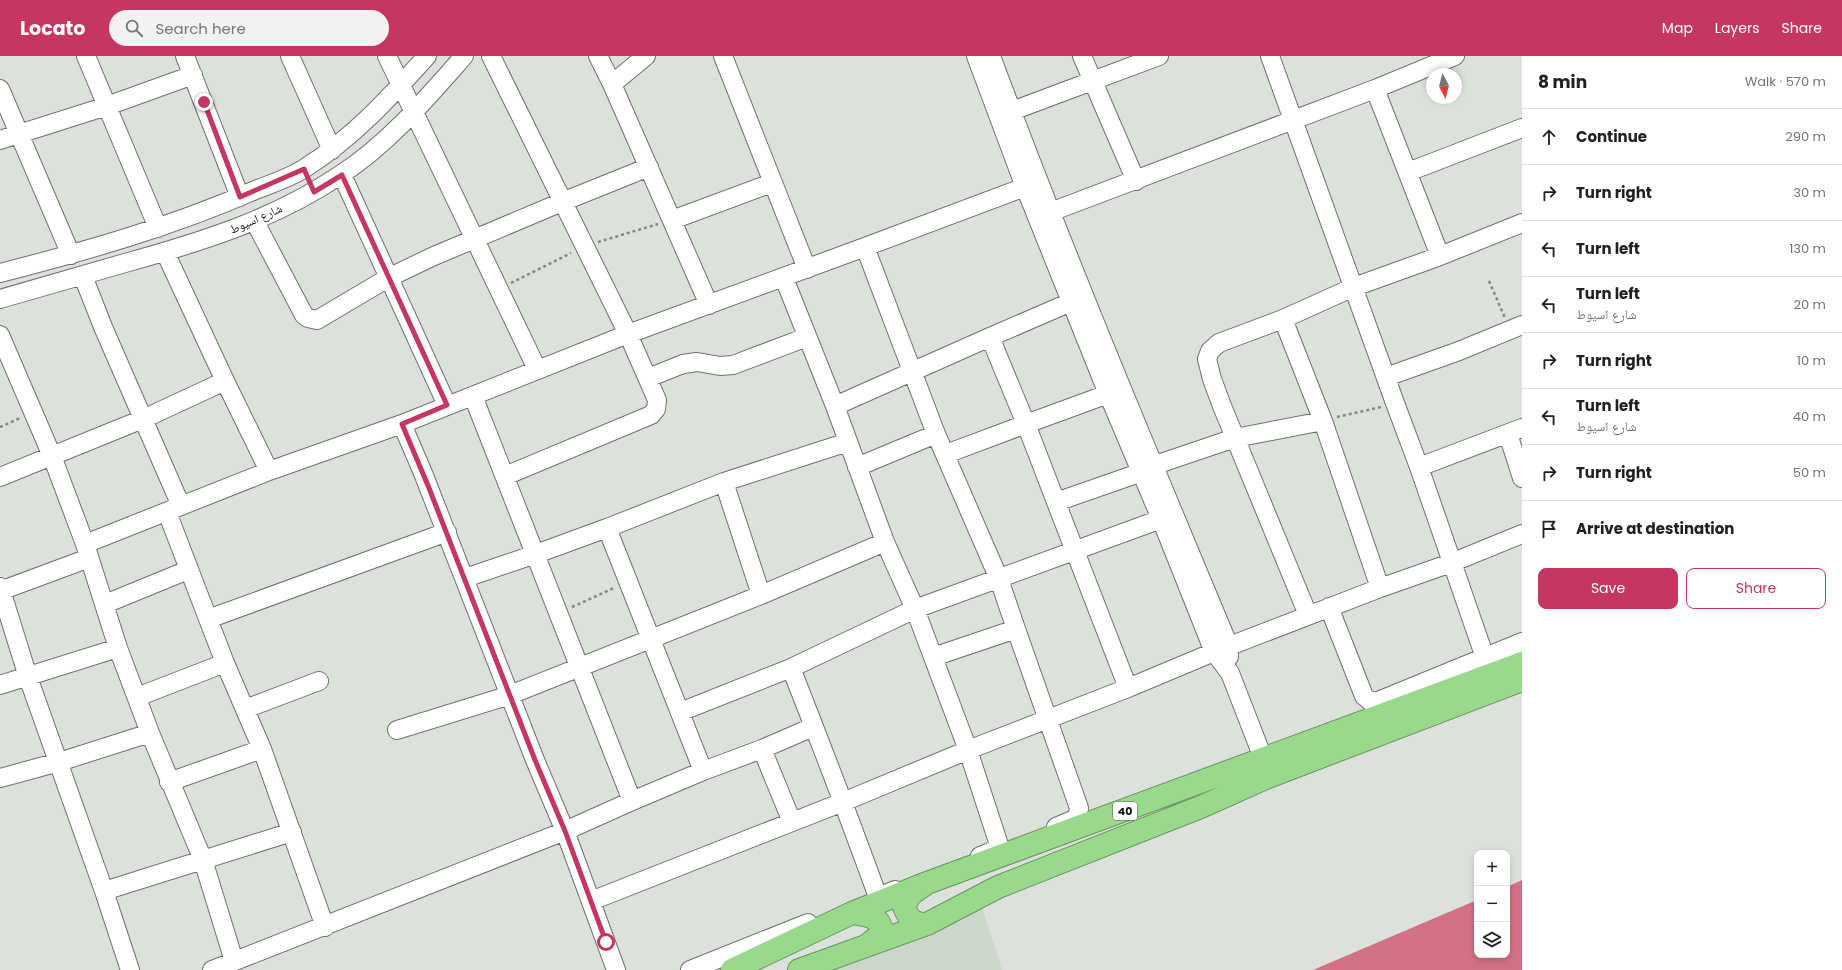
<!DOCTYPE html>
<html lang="en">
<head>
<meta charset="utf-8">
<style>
  :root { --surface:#fff; --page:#f2f2f2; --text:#202124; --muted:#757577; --line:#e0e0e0; --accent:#c53760 }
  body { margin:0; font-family:Poppins,"Noto Naskh Arabic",sans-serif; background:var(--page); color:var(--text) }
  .controls { position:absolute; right:12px; bottom:12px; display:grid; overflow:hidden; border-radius:8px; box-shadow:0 2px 6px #0003 }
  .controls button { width:36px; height:36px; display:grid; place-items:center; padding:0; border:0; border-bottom:1px solid var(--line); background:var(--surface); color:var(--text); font:20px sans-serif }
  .compass { position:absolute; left:1426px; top:12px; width:36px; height:36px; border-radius:50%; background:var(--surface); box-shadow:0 2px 6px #0003; rotate:173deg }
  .stop { position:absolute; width:12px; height:12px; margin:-9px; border:3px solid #c53760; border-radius:50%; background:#fff }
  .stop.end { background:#c53760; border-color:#fff; box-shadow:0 1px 4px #0008 }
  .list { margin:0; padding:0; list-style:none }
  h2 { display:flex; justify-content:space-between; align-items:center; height:52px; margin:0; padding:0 16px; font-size:17px }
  h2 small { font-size:13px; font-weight:400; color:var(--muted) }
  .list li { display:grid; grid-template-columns:26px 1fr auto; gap:12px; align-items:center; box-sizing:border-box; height:56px; padding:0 16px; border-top:1px solid var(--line) }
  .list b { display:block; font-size:15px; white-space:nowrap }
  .list p { margin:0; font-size:13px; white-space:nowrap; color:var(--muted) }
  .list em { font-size:13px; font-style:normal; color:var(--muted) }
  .actions { display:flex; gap:8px; padding:12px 16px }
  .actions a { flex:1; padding:9px 0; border:1px solid var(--accent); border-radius:8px; text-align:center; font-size:14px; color:var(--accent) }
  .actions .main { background:var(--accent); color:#fff }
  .icon { flex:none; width:22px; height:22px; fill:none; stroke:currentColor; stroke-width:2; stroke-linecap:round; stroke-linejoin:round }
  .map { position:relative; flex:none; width:1522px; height:914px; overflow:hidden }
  header { display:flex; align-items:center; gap:24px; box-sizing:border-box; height:56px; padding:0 20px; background:var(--accent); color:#fff }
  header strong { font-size:19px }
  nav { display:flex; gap:22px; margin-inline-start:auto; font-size:14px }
  .search { width:280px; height:36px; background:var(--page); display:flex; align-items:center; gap:10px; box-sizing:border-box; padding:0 14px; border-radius:22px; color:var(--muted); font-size:15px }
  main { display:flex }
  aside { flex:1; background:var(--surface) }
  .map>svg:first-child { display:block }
  .built { fill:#cdd6cb }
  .water { fill:#d27185 }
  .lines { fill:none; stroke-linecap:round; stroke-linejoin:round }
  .minor-casing { stroke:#6d716c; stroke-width:20 }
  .highway-casing { stroke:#699360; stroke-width:24 }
  .path { stroke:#838682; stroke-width:2.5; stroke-dasharray:3 3; stroke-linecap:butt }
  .minor { stroke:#fff; stroke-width:18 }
  .highway { stroke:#99d98c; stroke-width:22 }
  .route { stroke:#c53760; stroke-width:5 }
  .labels { text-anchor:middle; stroke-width:3; stroke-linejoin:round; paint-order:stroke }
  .shield { fill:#fff; stroke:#575857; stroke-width:1 }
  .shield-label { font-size:11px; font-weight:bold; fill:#0f100f }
  .street-label { font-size:12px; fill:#0f100f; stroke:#fff }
</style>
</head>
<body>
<header>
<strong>Locato</strong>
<div class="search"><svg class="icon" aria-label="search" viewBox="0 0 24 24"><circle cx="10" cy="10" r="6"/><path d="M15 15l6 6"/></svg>Search here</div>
<nav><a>Map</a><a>Layers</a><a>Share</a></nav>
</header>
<main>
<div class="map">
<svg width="1522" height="914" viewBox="0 0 1522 914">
  <rect width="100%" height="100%" fill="#dce1db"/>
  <path class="built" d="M 981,848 L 1002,914 L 811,914 Z"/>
  <path class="water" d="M 1522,824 L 1522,914 L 1313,914 L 1477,844 L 1477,899 L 1507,899 L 1507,831 Z"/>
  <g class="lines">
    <defs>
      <path id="minor" d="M 86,0 L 158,172
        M 185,0 L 240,141
        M 290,0 L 332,94
        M 387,0 L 537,313
        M 598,0 L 612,28 L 709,249
        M 723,0 L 807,213
        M 976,0 L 1025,131 L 1108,338 L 1161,463 L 1214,596 L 1230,617 L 1263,702 L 1266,716
        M 991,0 C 1065,199 1147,394 1229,590 L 1229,601
        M 1082,0 L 1136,125
        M 1270,0 L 1395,347 L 1419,411 L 1491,619
        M 612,28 L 646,0
        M 0,33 L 71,199
        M 1012,55 L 1159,0
        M 0,84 L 107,50 L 193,19
        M 1408,116 L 1522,72
        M 342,119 L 447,349
        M 1040,160 L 1375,33 L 1455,0
        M 672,164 L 772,127
        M 255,166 L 304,259 L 308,262 L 317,264 L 388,222 L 434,200 L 562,146 L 649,111
        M 865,191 L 936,378 L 999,523 L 1016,573
        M 165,196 L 225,325 L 269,415
        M 1440,200 L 1522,167
        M 0,217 C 86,195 171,171 253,135 C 270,128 290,122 305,112 C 353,82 390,41 427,0
        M 83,220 L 103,271 L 181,450
        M 784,222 L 835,350 L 885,486 L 915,553 L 933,601 L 968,694 L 1000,792 L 980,800
        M 0,243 C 42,231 84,219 125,207 C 201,186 275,163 340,119 C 388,88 427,42 464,0
        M 1283,263 L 1323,365 L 1380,532
        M 0,279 L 52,400 L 85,488 L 118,592 L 150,677 L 59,706 L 0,722
        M 990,281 L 1071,246
        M 1386,321 L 1459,295 L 1522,269
        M 648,322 L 683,308 L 697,306 L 720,310 L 733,309 L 807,281
        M 473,340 L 632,745
        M 835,350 L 990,281 L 1026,368 L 1108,338
        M 402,368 L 423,417 L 535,704 L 565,775 L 616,914
        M 1508,378 L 1522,422
        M 946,398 L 1026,368 L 1056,446
        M 1155,409 L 1235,382 L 1323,365
        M 857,411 L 936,378
        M 1419,411 L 1522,372
        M 505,420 L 651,359 L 656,353 L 657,344 L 628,278 L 865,191 L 1025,131
        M 0,421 L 143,363 L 225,325
        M 724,426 L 761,539
        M 167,456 L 225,607 L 262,693 L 325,871
        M 607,472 L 724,426 L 848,386
        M 85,488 L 269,415 L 402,368 L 628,278 L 491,0
        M 465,522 L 536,498 L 607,472 L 703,715
        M 0,531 L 28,621 L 104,835 L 130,914
        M 0,535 L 89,502
        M 105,548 L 188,514
        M 1329,551 L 1364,640 L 1371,646 L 1378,645 L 1522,586
        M 1308,559 L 1222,350 L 1212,323 L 1207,303 L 1210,295 L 1219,287 L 1283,263 L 1354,231 L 1440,200 L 1375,33
        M 208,563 L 447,476
        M 933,601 L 1016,573 L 1079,752 L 1077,762 L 1056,771
        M 0,629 L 118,592
        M 1128,632 L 1056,446 L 1142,416
        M 137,641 L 225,607
        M 245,653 L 319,625
        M 680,656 L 791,612
        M 397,674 L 510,639 L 761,539 L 885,486
        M 150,677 L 203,804 L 234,905
        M 762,693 L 792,766
        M 169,726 L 262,693
        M 895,834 L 878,841 C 850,764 821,688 791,612 L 915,553 L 1161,463
        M 104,835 L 292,776
        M 591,845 L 843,746 L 968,694 L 1128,632 L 1214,596 L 1380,532 L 1451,507 L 1522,478
        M 212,914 L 565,775 L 632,745 L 703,715 L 762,693 L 813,671
        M 690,914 L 808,867"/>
      <path id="highway" d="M 923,830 L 910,839 L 904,851 C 909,863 913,868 927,868
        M 852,857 C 866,859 884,861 881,878 L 866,890
        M 732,914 L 852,857 L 927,827 L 1522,607
        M 799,914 L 927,868 L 998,831 L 1203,750 L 1268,721 L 1522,624"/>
    </defs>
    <use href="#minor" class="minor-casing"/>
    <use href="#highway" class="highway-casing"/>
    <path class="path" d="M 598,186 L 658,168
      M 1489,225 L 1505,262
      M 511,227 L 571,197
      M 1337,361 L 1381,351
      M 0,371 L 20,362
      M 572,551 L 614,532"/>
    <use href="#minor" class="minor"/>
    <use href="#highway" class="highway"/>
  </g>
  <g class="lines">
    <path class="route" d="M 204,46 L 240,141 L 304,113 L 314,136 L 342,119 L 447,349 L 402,368 L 429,432 L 535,704 L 565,775 L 606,886"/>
  </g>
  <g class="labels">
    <rect class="shield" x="1113" y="746" width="24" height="18" rx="3"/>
    <g class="shield-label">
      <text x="1125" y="759">40</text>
    </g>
    <g class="street-label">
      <text transform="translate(256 163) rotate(-24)" y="4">شارع اسيوط</text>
    </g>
  </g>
</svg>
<div class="controls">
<button>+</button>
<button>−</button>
<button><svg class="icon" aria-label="layers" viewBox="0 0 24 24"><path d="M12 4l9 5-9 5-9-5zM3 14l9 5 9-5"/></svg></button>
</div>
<svg class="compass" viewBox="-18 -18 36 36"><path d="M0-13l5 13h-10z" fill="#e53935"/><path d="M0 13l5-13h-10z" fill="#757577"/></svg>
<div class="stop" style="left:606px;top:886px"></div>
<div class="stop end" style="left:204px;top:46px"></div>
</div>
<aside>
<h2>8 min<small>Walk · 570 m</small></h2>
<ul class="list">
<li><svg class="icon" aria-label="ahead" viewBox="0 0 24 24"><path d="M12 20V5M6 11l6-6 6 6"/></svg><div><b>Continue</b></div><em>290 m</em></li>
<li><svg class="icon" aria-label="right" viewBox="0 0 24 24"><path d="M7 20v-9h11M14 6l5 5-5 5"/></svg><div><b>Turn right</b></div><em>30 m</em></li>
<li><svg class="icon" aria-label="left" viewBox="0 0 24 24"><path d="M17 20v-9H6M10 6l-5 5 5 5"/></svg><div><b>Turn left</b></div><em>130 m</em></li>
<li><svg class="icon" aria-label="left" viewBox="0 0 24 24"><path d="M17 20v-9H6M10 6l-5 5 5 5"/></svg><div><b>Turn left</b><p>شارع اسيوط</p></div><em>20 m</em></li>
<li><svg class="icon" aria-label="right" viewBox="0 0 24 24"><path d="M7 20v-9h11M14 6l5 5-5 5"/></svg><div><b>Turn right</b></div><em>10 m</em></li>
<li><svg class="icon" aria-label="left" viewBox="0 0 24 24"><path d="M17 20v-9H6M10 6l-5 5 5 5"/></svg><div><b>Turn left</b><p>شارع اسيوط</p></div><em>40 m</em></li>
<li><svg class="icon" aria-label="right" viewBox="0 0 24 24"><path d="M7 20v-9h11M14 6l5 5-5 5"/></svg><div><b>Turn right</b></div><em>50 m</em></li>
<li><svg class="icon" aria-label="arrive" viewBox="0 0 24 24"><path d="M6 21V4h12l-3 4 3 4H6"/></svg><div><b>Arrive at destination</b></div></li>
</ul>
<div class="actions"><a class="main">Save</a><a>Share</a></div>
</aside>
</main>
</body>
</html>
